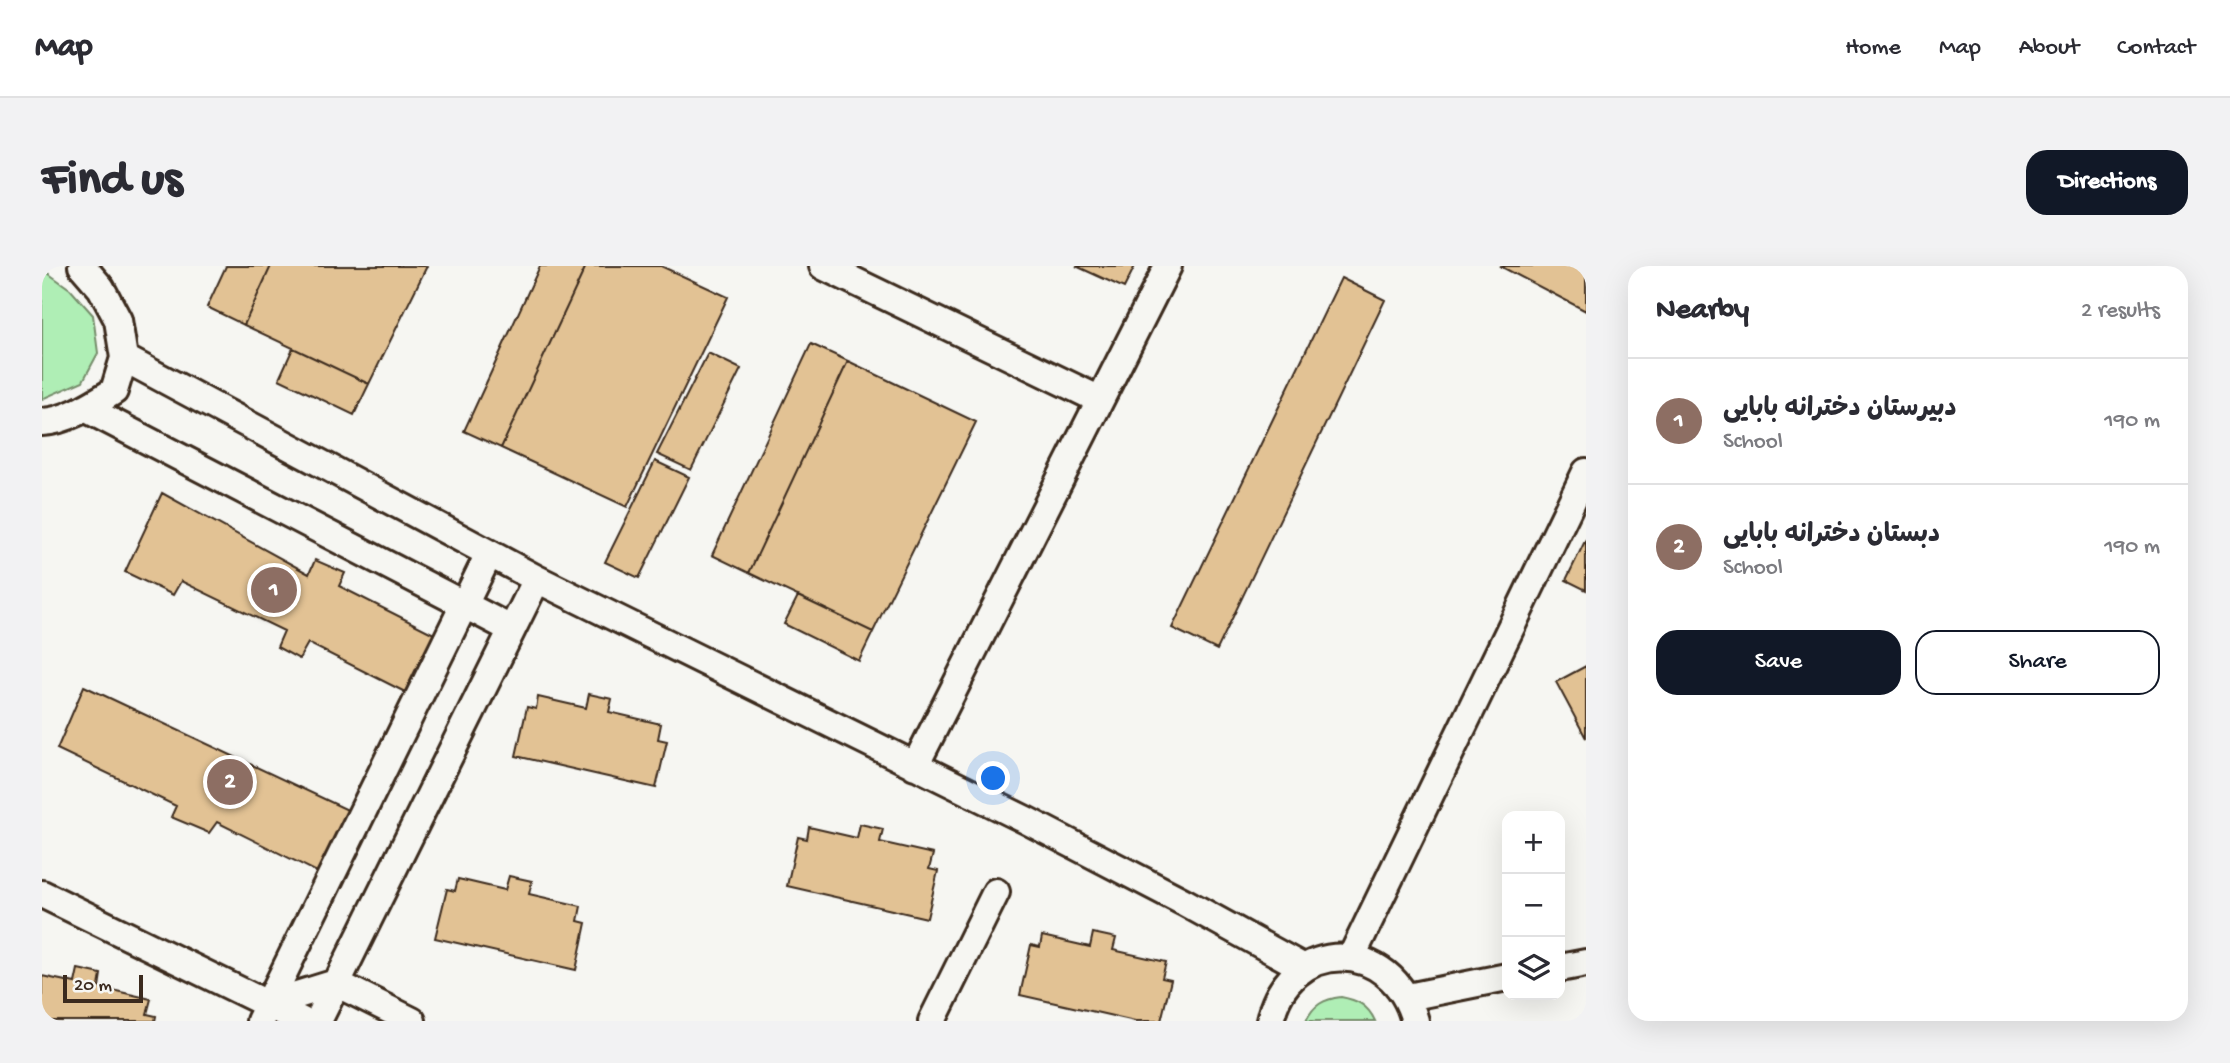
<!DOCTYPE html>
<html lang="en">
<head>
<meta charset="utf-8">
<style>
  :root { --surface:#fff; --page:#f2f2f3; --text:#2b2b33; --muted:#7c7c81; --line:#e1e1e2; --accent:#111827 }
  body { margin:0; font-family:"Gochi Hand","Playpen Sans Arabic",sans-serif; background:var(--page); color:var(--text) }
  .controls { position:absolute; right:21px; bottom:21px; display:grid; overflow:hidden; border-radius:14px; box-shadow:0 7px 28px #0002 }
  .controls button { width:63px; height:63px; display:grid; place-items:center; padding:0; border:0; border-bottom:2px solid var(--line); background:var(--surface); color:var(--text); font:35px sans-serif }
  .scale { position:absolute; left:21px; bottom:18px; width:80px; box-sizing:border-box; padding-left:7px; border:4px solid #3b2a1e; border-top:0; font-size:19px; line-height:24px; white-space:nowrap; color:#3b2a1e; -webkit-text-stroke:5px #f6f6f2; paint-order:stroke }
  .you { position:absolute; left:952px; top:513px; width:24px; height:24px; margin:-18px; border:5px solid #fff; border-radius:50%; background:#1a73e8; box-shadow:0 0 0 10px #1a73e833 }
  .badge { display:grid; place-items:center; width:46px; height:46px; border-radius:50%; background:var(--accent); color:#fff; font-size:23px; font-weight:700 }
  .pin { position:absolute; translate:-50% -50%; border:4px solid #fff; box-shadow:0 2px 7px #0006 }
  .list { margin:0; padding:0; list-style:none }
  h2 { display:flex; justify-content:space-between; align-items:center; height:91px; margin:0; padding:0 28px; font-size:30px }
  h2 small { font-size:23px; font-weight:400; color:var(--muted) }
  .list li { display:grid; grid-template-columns:46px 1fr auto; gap:21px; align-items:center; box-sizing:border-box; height:126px; padding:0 28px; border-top:2px solid var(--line) }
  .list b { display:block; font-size:26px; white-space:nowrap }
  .list p { margin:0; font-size:23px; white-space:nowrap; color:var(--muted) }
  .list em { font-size:23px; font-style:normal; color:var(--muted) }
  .actions { display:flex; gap:14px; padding:21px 28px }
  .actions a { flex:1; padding:16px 0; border:2px solid var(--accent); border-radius:21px; text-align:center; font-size:24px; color:var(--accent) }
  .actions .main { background:var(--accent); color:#fff }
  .icon { flex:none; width:38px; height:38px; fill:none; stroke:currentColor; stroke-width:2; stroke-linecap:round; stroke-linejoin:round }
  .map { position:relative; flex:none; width:1544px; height:755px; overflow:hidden; border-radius:21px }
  header { display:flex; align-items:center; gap:42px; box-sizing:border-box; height:98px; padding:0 35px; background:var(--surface); border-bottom:2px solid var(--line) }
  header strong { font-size:33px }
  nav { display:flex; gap:38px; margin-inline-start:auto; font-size:24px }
  .intro { display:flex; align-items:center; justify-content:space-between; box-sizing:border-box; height:168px; padding:0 42px }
  h1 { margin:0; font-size:49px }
  .button { padding:18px 32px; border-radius:21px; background:var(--accent); color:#fff; font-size:24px; font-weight:700 }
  main { display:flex; gap:42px; padding:0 42px }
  aside { flex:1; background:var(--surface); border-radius:21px; box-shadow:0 7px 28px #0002 }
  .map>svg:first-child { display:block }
  .green { fill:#afeeb5; stroke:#758c6a; stroke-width:2 }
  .building { fill:#e2c294; stroke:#3b2a1e; stroke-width:2 }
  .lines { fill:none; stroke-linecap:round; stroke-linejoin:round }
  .minor-casing { stroke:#3b2a1e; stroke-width:32 }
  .minor { stroke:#f6f6f2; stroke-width:26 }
</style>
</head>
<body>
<header>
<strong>Map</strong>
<nav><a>Home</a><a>Map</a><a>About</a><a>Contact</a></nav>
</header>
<div class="intro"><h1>Find us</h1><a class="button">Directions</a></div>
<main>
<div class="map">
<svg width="1544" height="755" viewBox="0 0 1544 755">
  <rect width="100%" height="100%" fill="#f6f6f2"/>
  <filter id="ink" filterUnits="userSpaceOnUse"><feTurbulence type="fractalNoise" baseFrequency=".0143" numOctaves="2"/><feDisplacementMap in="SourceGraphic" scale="14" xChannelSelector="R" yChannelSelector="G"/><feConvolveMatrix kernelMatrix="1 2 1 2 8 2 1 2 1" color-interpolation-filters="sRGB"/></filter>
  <g filter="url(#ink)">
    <path class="green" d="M 0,3 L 28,23 L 51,49 L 56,87 L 41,115 L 0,133 Z
      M 1299,731 C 1315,734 1326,739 1333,755 L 1264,755 C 1271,739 1282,733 1299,731 Z"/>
    <path class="building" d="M 184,0 L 229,0 L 202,59 L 165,41 Z
      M 229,0 L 385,0 L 327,118 L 202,59 Z
      M 498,0 L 544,0 L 459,182 L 422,165 Z
      M 544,0 L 619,0 L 686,31 L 585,241 L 459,182 Z
      M 1034,0 L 1093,0 L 1082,22 Z
      M 1458,0 L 1544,0 L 1544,45 Z
      M 1299,12 L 1343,34 L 1175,384 L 1130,362 Z
      M 769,78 L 806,95 L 707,307 L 670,289 Z
      M 251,82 L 327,118 L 312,149 L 237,113 Z
      M 666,87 L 699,103 L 649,204 L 615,188 Z
      M 806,95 L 934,156 L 831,366 L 707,307 Z
      M 613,195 L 647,211 L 597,312 L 563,296 Z
      M 120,227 L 267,308 L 273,294 L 303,307 L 297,320 L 396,370 L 371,430 L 266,377 L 257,393 L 235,381 L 242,365 L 139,315 L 131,329 L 83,306 Z
      M 1544,273 L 1544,324 L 1524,314 Z
      M 756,330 L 831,366 L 817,395 L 742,358 Z
      M 1544,400 L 1544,472 L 1514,416 Z
      M 42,420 L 310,546 L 279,608 L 175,556 L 167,567 L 129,551 L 134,540 L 15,483 Z
      M 547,428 L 570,433 L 567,446 L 619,458 L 616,473 L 625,475 L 614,522 L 474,490 L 485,441 L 494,443 L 496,431 L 544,442 Z
      M 818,558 L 841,563 L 838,576 L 891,588 L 887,603 L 896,605 L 885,652 L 745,620 L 756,571 L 765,573 L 767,561 L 815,572 Z
      M 467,610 L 490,615 L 487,628 L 539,640 L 536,655 L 544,657 L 534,704 L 393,672 L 405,623 L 413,625 L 416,613 L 463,624 Z
      M 1051,667 L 1074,672 L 1071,684 L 1124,696 L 1120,712 L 1129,714 L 1119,755 L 1093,755 L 978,729 L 989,679 L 998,681 L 1000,670 L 1048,681 Z
      M 36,703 L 59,708 L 57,721 L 109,733 L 105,748 L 114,750 L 113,755 L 0,755 L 0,710 L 33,717 Z"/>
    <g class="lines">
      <defs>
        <path id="minor" d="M 781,0 L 1058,134
          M 82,92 L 495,313 L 984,554 L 1142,636 L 1262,702
          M 43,142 L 469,363
          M 0,156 C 25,155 51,138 72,125 L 82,92 L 76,54 L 59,22 L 40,0
          M 873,500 L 1126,0
          M 0,628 L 260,755
          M 1309,692 L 1544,206
          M 1518,702 L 1544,697
          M 1366,731 L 1465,711
          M 226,738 L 294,717 L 370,755
          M 218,755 L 447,288
          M 276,755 L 495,313
          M 890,755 L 954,626
          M 1228,755 C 1246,670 1351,671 1373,755"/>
      </defs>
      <use href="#minor" class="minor-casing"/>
      <use href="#minor" class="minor"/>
    </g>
  </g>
</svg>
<div class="controls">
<button>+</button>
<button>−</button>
<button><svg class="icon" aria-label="layers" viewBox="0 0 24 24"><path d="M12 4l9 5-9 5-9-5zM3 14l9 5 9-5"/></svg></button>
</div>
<div class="scale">20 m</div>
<div class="you"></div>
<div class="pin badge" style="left:232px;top:324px;background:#8d6e63">1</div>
<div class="pin badge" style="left:188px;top:516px;background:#8d6e63">2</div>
</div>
<aside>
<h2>Nearby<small>2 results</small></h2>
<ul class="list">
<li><span class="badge" style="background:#8d6e63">1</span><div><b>دبیرستان دخترانه بابایی</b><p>School</p></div><em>190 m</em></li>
<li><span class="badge" style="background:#8d6e63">2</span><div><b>دبستان دخترانه بابایی</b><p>School</p></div><em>190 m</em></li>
</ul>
<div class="actions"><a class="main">Save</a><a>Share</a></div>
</aside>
</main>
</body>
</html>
